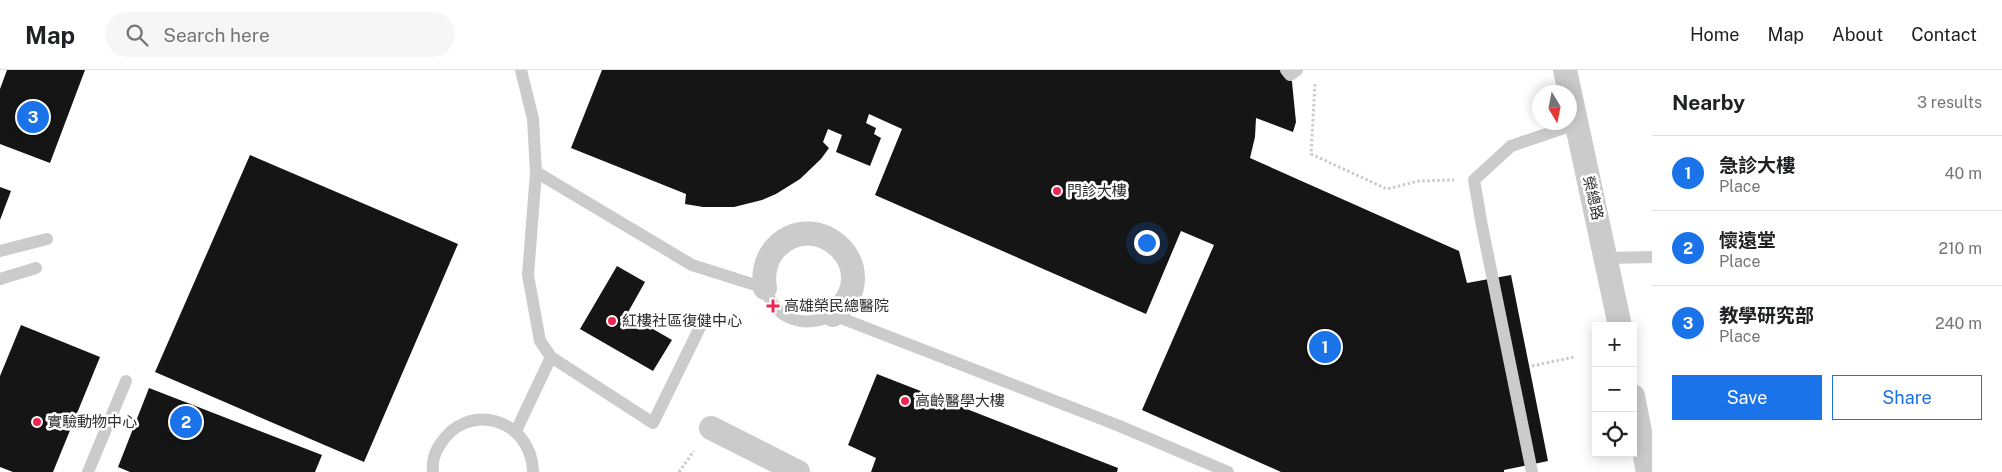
<!DOCTYPE html>
<html lang="en">
<head>
<meta charset="utf-8">
<style>
  :root { --surface:#fff; --page:#f6f6f6; --text:#202124; --muted:#757577; --line:#e0e0e0; --accent:#1a73e8 }
  body { margin:0; font-family:"Public Sans","Noto Sans TC",sans-serif; background:var(--page); color:var(--text) }
  .controls { position:absolute; right:15px; bottom:15px; display:grid; overflow:hidden; border-radius:0px; box-shadow:0 2px 12px #0003 }
  .controls button { width:45px; height:45px; display:grid; place-items:center; padding:0; border:0; border-bottom:1px solid var(--line); background:var(--surface); color:var(--text); font:25px sans-serif }
  .compass { position:absolute; left:1532px; top:15px; width:45px; height:45px; border-radius:50%; background:var(--surface); box-shadow:0 2px 12px #0003; rotate:170deg }
  .you { position:absolute; left:1146px; top:172px; width:18px; height:18px; margin:-12px; border:4px solid #fff; border-radius:50%; background:#1a73e8; box-shadow:0 0 0 8px #1a73e833 }
  .badge { display:grid; place-items:center; width:32px; height:32px; border-radius:50%; background:var(--accent); color:#fff; font-size:16px; font-weight:700 }
  .pin { position:absolute; translate:-50% -50%; border:2px solid #fff; box-shadow:0 1px 5px #0006 }
  .list { margin:0; padding:0; list-style:none }
  h2 { display:flex; justify-content:space-between; align-items:center; height:65px; margin:0; padding:0 20px; font-size:21px }
  h2 small { font-size:16px; font-weight:400; color:var(--muted) }
  .list li { display:grid; grid-template-columns:32px 1fr auto; gap:15px; align-items:center; box-sizing:border-box; height:75px; padding:0 20px; border-top:1px solid var(--line) }
  .list b { display:block; font-size:19px; white-space:nowrap }
  .list p { margin:0; font-size:16px; white-space:nowrap; color:var(--muted) }
  .list em { font-size:16px; font-style:normal; color:var(--muted) }
  .actions { display:flex; gap:10px; padding:15px 20px }
  .actions a { flex:1; padding:11px 0; border:1px solid var(--accent); border-radius:0px; text-align:center; font-size:18px; color:var(--accent) }
  .actions .main { background:var(--accent); color:#fff }
  .icon { flex:none; width:28px; height:28px; fill:none; stroke:currentColor; stroke-width:2; stroke-linecap:round; stroke-linejoin:round }
  .map { position:relative; flex:none; width:1652px; height:402px; overflow:hidden }
  header { display:flex; align-items:center; gap:30px; box-sizing:border-box; height:70px; padding:0 25px; background:var(--surface); border-bottom:1px solid var(--line) }
  header strong { font-size:24px }
  nav { display:flex; gap:28px; margin-inline-start:auto; font-size:18px }
  .search { width:350px; height:45px; background:var(--page); display:flex; align-items:center; gap:12px; box-sizing:border-box; padding:0 18px; border-radius:28px; color:var(--muted); font-size:19px }
  main { display:flex }
  aside { flex:1; background:var(--surface) }
  .map>svg:first-child { display:block }
  .building { fill:#151515 }
  .lines { fill:none; stroke-linecap:round; stroke-linejoin:round }
  .path { stroke:#cbcbcb; stroke-width:3; stroke-dasharray:2.5 2.5; stroke-linecap:butt }
  .lane { stroke:#cbcbcb; stroke-width:12 }
  .street { stroke:#cbcbcb; stroke-width:24 }
  .poi-dot { fill:#ef2652; stroke:#fff; stroke-width:2 }
  .labels { text-anchor:middle; stroke-width:5; stroke-linejoin:round; paint-order:stroke }
  .poi-label { font-size:15px; fill:#2e2e2e; stroke:#fff; text-anchor:start }
  .street-label { font-size:15px; fill:#2e2e2e; stroke:#fff }
</style>
</head>
<body>
<header>
<strong>Map</strong>
<div class="search"><svg class="icon" aria-label="search" viewBox="0 0 24 24"><circle cx="10" cy="10" r="6"/><path d="M15 15l6 6"/></svg>Search here</div>
<nav><a>Home</a><a>Map</a><a>About</a><a>Contact</a></nav>
</header>
<main>
<div class="map">
<svg width="1652" height="402" viewBox="0 0 1652 402">
  <rect width="100%" height="100%" fill="#fff"/>
  <path class="building" d="M 7,0 L 85,0 L 50,93 L 0,74 L 0,19 Z
    M 602,0 L 1288,0 L 1292,12 L 1296,52 L 1293,62 L 1256,48 L 1255,67 L 1250,88 L 1459,181 L 1467,213 L 1511,205 L 1548,391 L 1504,400 L 1504,402 L 1281,402 L 1142,340 L 1214,175 L 1181,161 L 1146,244 L 875,125 L 902,59 L 869,44 L 866,53 L 876,58 L 874,64 L 881,68 L 870,96 L 836,82 L 842,65 L 828,59 L 823,72 L 829,78 L 821,89 L 800,109 L 776,124 L 762,130 L 734,137 L 703,137 L 685,134 L 686,124 L 571,78 Z
    M 250,85 L 458,174 L 364,392 L 155,302 Z
    M 0,117 L 11,121 L 0,150 Z
    M 617,196 L 645,212 L 627,244 L 672,270 L 653,301 L 580,259 Z
    M 21,255 L 100,287 L 53,402 L 13,402 L 0,397 L 0,306 Z
    M 877,304 L 1118,398 L 1117,402 L 871,402 L 876,388 L 848,375 Z
    M 149,318 L 322,385 L 315,402 L 130,402 L 118,397 Z"/>
  <g class="lines">
    <path class="path" d="M 1315,14 L 1311,84 L 1387,119 L 1419,111 L 1454,110
      M 1532,296 L 1574,287
      M 679,402 L 694,381"/>
    <path class="lane" d="M 521,0 L 533,49 L 536,102 L 528,205 L 540,271 L 551,287 L 653,353 L 704,249
      M 1286,0 L 1290,5 L 1297,0
      M 536,102 L 692,195 L 765,218 C 776,250 803,259 833,245 L 1117,355 L 1228,402
      M 0,181 L 47,169
      M 1606,188 L 1652,187
      M 0,209 L 36,198
      M 516,361 L 551,287
      M 88,402 L 126,311
      M 433,402 C 432,393 434,384 439,376 C 467,329 532,349 533,402
      M 1532,402 L 1482,156 L 1474,110 L 1511,76 L 1576,54"/>
    <path class="street" d="M 1565,0 L 1620,256
      M 765,218 C 763,206 765,192 773,181 C 814,131 889,199 833,245
      M 1633,326 L 1648,402
      M 711,358 L 798,402"/>
  </g>
  <g class="poi-dot">
    <circle cx="1057" cy="121" r="5"/>
    <path d="M770.5 228.5h5v5h5v5h-5v5h-5v-5h-5v-5h5z"/>
    <circle cx="612" cy="251" r="5"/>
    <circle cx="905" cy="331" r="5"/>
    <circle cx="37" cy="352" r="5"/>
  </g>
  <g class="labels">
    <g class="poi-label">
      <text x="1067" y="126">門診大樓</text>
      <text x="784" y="241">高雄榮民總醫院</text>
      <text x="622" y="256">紅樓社區復健中心</text>
      <text x="915" y="336">高齡醫學大樓</text>
      <text x="47" y="357">實驗動物中心</text>
    </g>
    <g class="street-label">
      <text transform="translate(1593 128) rotate(77)" y="5">榮總路</text>
    </g>
  </g>
</svg>
<div class="controls">
<button>+</button>
<button>−</button>
<button><svg class="icon" aria-label="locate" viewBox="0 0 24 24"><circle cx="12" cy="12" r="6"/><path d="M12 2v4M12 18v4M2 12h4M18 12h4"/></svg></button>
</div>
<svg class="compass" viewBox="-18 -18 36 36"><path d="M0-13l5 13h-10z" fill="#e53935"/><path d="M0 13l5-13h-10z" fill="#757577"/></svg>
<div class="you"></div>
<div class="pin badge" style="left:1325px;top:277px">1</div>
<div class="pin badge" style="left:186px;top:352px">2</div>
<div class="pin badge" style="left:33px;top:47px">3</div>
</div>
<aside>
<h2>Nearby<small>3 results</small></h2>
<ul class="list">
<li><span class="badge">1</span><div><b>急診大樓</b><p>Place</p></div><em>40 m</em></li>
<li><span class="badge">2</span><div><b>懷遠堂</b><p>Place</p></div><em>210 m</em></li>
<li><span class="badge">3</span><div><b>教學研究部</b><p>Place</p></div><em>240 m</em></li>
</ul>
<div class="actions"><a class="main">Save</a><a>Share</a></div>
</aside>
</main>
</body>
</html>
